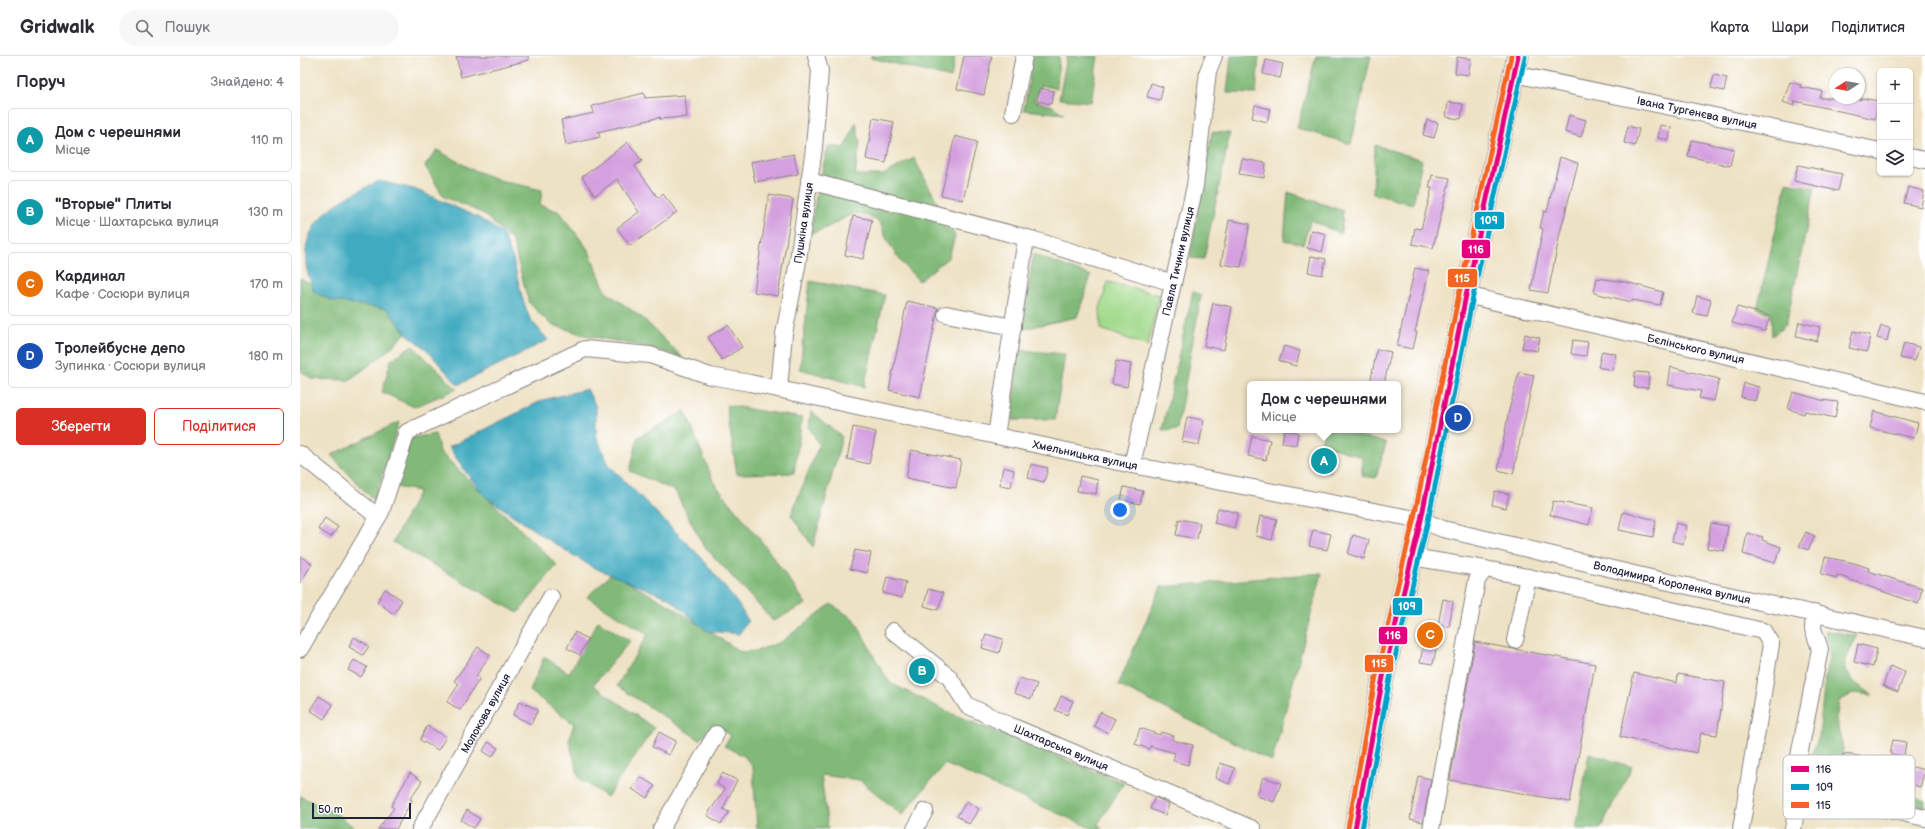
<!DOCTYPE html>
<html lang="uk">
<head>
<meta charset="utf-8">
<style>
  :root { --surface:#fff; --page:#f7f7f7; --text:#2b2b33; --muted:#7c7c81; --line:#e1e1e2; --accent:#d93025 }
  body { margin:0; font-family:"Balsamiq Sans",sans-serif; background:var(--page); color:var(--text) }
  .controls { position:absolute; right:12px; top:12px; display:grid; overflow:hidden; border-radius:6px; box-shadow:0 1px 3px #0004 }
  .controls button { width:36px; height:36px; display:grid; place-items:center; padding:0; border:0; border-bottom:1px solid var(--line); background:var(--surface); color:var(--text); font:20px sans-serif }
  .compass { position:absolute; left:1529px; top:12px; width:36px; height:36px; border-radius:50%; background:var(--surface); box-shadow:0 1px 3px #0004; rotate:259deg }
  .scale { position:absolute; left:12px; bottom:10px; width:99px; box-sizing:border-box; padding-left:4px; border:2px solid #22223b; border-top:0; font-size:11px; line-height:14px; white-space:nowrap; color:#22223b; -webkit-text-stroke:3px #fff; paint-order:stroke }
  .you { position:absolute; left:820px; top:454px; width:14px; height:14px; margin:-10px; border:3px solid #fff; border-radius:50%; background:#1a73e8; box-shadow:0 0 0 6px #1a73e833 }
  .badge { display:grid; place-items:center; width:26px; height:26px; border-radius:50%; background:var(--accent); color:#fff; font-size:13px; font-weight:700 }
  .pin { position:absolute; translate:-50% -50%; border:2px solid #fff; box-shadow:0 1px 4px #0006 }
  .popup { position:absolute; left:947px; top:325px; width:154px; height:52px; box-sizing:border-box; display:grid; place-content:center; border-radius:6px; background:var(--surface); filter:drop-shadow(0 1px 3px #0005); font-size:13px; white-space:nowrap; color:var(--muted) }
  .popup b { font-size:15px; color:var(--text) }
  .popup::after { content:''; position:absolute; left:50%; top:100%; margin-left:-8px; border:8px solid transparent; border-top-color:var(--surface) }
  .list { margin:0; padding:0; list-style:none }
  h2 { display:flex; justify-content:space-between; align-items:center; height:52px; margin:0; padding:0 16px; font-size:17px }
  h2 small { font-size:13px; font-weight:400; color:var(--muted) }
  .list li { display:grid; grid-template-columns:26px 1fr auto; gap:12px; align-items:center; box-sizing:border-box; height:64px; margin:0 8px 8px; padding:0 8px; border:1px solid var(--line); border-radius:6px }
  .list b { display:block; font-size:15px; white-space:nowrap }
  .list p { margin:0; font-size:13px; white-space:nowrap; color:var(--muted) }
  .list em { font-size:13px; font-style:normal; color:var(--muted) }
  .actions { display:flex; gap:8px; padding:12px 16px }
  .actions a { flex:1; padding:9px 0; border:1px solid var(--accent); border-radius:6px; text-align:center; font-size:14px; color:var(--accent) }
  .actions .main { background:var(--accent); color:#fff }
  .icon { flex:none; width:22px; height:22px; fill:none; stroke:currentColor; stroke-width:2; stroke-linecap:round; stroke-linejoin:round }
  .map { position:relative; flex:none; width:1625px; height:773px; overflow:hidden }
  header { display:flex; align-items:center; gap:24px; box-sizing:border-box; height:56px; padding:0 20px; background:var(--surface); border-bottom:1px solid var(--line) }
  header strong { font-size:19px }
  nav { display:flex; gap:22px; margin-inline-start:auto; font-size:14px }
  .search { width:280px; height:36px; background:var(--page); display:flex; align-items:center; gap:10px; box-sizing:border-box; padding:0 14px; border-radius:22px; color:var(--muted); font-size:15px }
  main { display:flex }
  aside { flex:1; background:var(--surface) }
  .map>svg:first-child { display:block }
  .green { fill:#a2da8c; stroke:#627e64 }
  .forest { fill:#81ba78; stroke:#526e5a }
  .water { fill:#40aac0; stroke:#31667e }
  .building { fill:#d4a0df }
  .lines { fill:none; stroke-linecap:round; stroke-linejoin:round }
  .minor-casing { stroke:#888280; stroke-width:18 }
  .major-casing { stroke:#888280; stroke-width:23 }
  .minor { stroke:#fff; stroke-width:16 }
  .major { stroke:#fdbc70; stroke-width:21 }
  .bus-1-casing { stroke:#fff; stroke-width:8 }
  .bus-2-casing { stroke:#fff; stroke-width:8 }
  .bus-3-casing { stroke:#fff; stroke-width:8 }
  .bus-1 { stroke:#e5007d; stroke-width:5 }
  .bus-2 { stroke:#02a2c7; stroke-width:5 }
  .bus-3 { stroke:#f26522; stroke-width:5 }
  .labels { text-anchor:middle; stroke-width:4; stroke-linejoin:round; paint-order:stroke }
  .street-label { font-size:11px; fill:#22223b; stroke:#fff }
  .key { fill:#fff; stroke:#bdbdc4; stroke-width:1 }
  .key-label { font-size:11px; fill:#22223b }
  .line-badge { stroke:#fff; stroke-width:1.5 }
  .badge-label { font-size:11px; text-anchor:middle; font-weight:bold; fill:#fff }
</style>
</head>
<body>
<header>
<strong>Gridwalk</strong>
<div class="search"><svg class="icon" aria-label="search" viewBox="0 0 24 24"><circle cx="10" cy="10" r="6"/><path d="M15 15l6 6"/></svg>Пошук</div>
<nav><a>Карта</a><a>Шари</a><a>Поділитися</a></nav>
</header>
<main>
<aside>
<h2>Поруч<small>Знайдено: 4</small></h2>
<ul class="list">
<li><span class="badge" style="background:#0f9aa8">A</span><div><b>Дом с черешнями</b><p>Місце</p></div><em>110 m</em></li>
<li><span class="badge" style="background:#0f9aa8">B</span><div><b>&quot;Вторые&quot; Плиты</b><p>Місце · Шахтарська вулиця</p></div><em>130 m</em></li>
<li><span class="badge" style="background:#e8710a">C</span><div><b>Кардинал</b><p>Кафе · Сосюри вулиця</p></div><em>170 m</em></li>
<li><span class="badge" style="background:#1a4fb4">D</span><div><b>Тролейбусне депо</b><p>Зупинка · Сосюри вулиця</p></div><em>180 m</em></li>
</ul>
<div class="actions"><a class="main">Зберегти</a><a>Поділитися</a></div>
</aside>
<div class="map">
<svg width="1625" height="773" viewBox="0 0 1625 773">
  <rect width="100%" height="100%" fill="#fff"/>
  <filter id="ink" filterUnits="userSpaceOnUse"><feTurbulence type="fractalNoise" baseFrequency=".025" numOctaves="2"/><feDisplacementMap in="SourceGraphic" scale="8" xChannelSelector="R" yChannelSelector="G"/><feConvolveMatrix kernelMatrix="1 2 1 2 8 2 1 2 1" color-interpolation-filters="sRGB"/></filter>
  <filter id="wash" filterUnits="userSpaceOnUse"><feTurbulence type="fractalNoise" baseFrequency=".012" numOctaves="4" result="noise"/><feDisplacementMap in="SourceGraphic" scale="16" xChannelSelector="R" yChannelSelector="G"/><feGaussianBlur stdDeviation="0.9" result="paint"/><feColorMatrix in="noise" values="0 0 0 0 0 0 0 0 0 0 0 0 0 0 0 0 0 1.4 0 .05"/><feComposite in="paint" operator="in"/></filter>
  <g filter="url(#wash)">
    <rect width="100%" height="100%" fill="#eee2c4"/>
    <path class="green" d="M 808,226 L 859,239 L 848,290 L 801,273 L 800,252 Z"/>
    <path class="forest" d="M 571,0 L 655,0 L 651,22 L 571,2 Z
      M 733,0 L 759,0 L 757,33 L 741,29 L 734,45 L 752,50 L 764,58 L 724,54 Z
      M 767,0 L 798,0 L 791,46 L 759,43 Z
      M 931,0 L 959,0 L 956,38 L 927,37 Z
      M 1016,0 L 1071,0 L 1051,88 L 997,72 Z
      M 556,66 L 560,88 L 555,119 L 583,119 L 614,102 L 655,180 L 649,201 L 619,225 C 602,208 587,190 580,166 L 566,159 L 554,157 L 522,174 L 511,177 L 516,141 L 528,90 L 545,92 Z
      M 912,76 L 930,77 L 904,203 L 890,202 Z
      M 1075,89 L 1122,104 L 1113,148 L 1073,138 Z
      M 137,94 L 171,113 L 199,124 L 242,134 L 240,149 L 260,156 L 289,195 L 306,236 L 344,263 L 383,302 L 352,292 L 285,279 L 250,268 L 229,247 L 212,184 L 182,157 L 144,141 L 125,110 Z
      M 1487,126 L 1515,132 L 1486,269 L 1472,280 L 1471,258 L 1457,253 Z
      M 988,136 L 1043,155 L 1041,178 L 1011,164 L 1003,188 L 984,184 Z
      M 733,198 L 791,220 L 777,261 L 723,273 Z
      M 0,222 C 31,238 52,248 87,253 L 106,277 L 83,299 L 49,324 L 12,323 L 0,314 Z
      M 510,225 L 585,239 L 564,331 L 500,313 Z
      M 893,235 L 901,240 L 877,373 L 862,374 Z
      M 112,289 L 157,333 L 114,351 L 82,336 L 91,304 Z
      M 719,294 L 765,298 L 755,364 L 712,364 Z
      M 426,349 L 502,362 L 494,417 L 437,418 Z
      M 385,355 L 414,427 L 466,491 L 506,548 L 473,565 L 403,489 L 375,435 L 330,415 L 338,381 Z
      M 511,355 L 542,381 L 513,491 L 491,459 L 519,389 L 509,371 Z
      M 99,366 L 74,445 L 31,399 Z
      M 1024,374 L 1036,374 L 1086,387 L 1076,422 L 1062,420 L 1062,401 L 1021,388 Z
      M 135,378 L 140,396 L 257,509 L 218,557 L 93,486 L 119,435 L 96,431 L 111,382 Z
      M 312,517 L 374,552 L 441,596 L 456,595 L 481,586 L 531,548 L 555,564 L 577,606 L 590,627 L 648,656 L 696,676 L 824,727 L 798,768 L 802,773 L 794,773 L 645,708 L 602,759 L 560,724 L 521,719 L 528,773 L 457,773 L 453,711 L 444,700 L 424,690 L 431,680 L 414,668 L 400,684 L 317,630 L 348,578 L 287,541 Z
      M 1022,517 L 972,705 L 818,629 L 861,531 Z
      M 298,565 L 330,585 L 293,629 L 354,672 L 307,741 L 279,722 L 269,684 L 274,668 L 230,635 L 244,601 L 269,617 Z
      M 1525,574 L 1557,580 L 1549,597 L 1544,611 L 1555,627 L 1573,639 L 1554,637 L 1539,645 L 1536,664 L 1543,692 L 1541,714 L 1558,717 L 1566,702 L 1579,705 L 1601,707 L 1597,722 L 1615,741 L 1625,745 L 1625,751 L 1597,742 L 1528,728 L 1515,719 L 1511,699 L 1519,681 L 1525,622 L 1530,595 Z
      M 1289,697 L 1332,711 L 1300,773 L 1276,773 Z
      M 0,740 L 37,758 L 56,773 L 0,773 Z"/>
    <path class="water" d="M 79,125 L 114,133 L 133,141 L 179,162 L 202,177 L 213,203 L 222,241 L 230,263 L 248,284 L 158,329 L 126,293 L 106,277 L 87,253 L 33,245 L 14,236 C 12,228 7,218 6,209 C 1,161 42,143 79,125 Z
      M 287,333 L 296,351 L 296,379 L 309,409 L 401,501 L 438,548 L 448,565 L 439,578 L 407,575 L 369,542 L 292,511 L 241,479 L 185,440 L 167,418 L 149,391 L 243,344 Z"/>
    <g id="blocks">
      <path class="building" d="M 156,0 L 228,0 L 229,4 L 161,21 Z
        M 664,0 L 692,0 L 684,39 L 657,33 Z
        M 1157,1 L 1171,3 L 1168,19 L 1155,17 Z
        M 966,4 L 983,8 L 980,22 L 963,18 Z
        M 1414,19 L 1427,22 L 1424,35 L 1411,32 Z
        M 1490,26 L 1501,29 L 1500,31 L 1522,35 L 1520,42 L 1550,42 L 1561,44 L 1562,42 L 1578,45 L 1575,63 L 1495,45 L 1494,50 L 1483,46 Z
        M 851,27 L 863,31 L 860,44 L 847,41 Z
        M 740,32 L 754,35 L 751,48 L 737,45 Z
        M 344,37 L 345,42 L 385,39 L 387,61 L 359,63 L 361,61 L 298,76 L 300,81 L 266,89 L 261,64 L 294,57 L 292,50 Z
        M 1148,46 L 1163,48 L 1161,63 L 1146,61 Z
        M 955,49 L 970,53 L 967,66 L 952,62 Z
        M 1269,59 L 1286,64 L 1281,81 L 1265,76 Z
        M 573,62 L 594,66 L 586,107 L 566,103 Z
        M 1127,64 L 1138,67 L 1134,82 L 1123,79 Z
        M 1360,69 L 1371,71 L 1369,84 L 1358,82 Z
        M 1328,70 L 1339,73 L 1335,90 L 1324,87 Z
        M 655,80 L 677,86 L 663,144 L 641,139 Z
        M 1392,84 L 1434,93 L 1430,110 L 1388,100 Z
        M 328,86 L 342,105 L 335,110 L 358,142 L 363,138 L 377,156 L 330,190 L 317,172 L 339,156 L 317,123 L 295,140 L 282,121 Z
        M 494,98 L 498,118 L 455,126 L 451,106 Z
        M 1260,101 L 1278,107 L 1260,177 L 1248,237 L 1231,234 L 1243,173 L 1240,172 L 1244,155 L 1247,156 Z
        M 942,103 L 966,107 L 964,122 L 939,118 Z
        M 1498,109 L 1542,118 L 1538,135 L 1494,125 Z
        M 1132,119 L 1150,122 L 1133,192 L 1112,188 L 1115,172 L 1121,173 L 1132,132 L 1129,132 Z
        M 1608,131 L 1624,135 L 1621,151 L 1604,147 Z
        M 469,139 L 493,143 L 478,240 L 454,236 Z
        M 553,160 L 572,164 L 563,203 L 545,199 Z
        M 929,164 L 950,168 L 941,211 L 921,208 Z
        M 1011,174 L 1026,178 L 1022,196 L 1007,192 Z
        M 1011,200 L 1026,203 L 1022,219 L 1008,216 Z
        M 1115,212 L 1129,215 L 1115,276 L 1117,276 L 1113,293 L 1097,290 Z
        M 1297,222 L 1326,226 L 1363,236 L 1360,249 L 1332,244 L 1332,246 L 1294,237 Z
        M 1397,240 L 1411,244 L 1407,260 L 1393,257 Z
        M 607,245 L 638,252 L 620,341 L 589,334 Z
        M 913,247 L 932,251 L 924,294 L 904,290 Z
        M 1437,251 L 1470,260 L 1465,275 L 1432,267 Z
        M 1499,266 L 1520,271 L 1517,285 L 1496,280 Z
        M 428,269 L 442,291 L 422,304 L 408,281 Z
        M 1581,270 L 1590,272 L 1587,285 L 1577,282 Z
        M 1553,275 L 1570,279 L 1567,296 L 1549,292 Z
        M 1225,278 L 1240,282 L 1237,295 L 1222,292 Z
        M 1273,284 L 1288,286 L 1286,300 L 1271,298 Z
        M 1604,287 L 1619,291 L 1615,305 L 1600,302 Z
        M 984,290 L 1000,295 L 996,310 L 979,305 Z
        M 1077,293 L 1091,296 L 1084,328 L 1070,328 Z
        M 1302,295 L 1316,298 L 1312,314 L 1298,311 Z
        M 816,305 L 831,308 L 827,331 L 812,328 Z
        M 1371,311 L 1419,323 L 1414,345 L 1399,342 L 1401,335 L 1368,329 Z
        M 1219,316 L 1234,319 L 1213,418 L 1198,414 L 1209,354 Z
        M 1335,316 L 1349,317 L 1348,332 L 1334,331 Z
        M 1444,327 L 1459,331 L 1455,345 L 1441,341 Z
        M 1493,336 L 1521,344 L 1538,346 L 1535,362 L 1505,355 L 1504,358 L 1488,353 Z
        M 1574,355 L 1618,367 L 1614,382 L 1570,372 Z
        M 887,361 L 904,364 L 899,389 L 882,386 Z
        M 553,371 L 576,376 L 569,408 L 547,403 Z
        M 984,374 L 998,376 L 996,389 L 982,387 Z
        M 952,380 L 970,384 L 966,404 L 948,400 Z
        M 611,394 L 661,404 L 656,432 L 606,422 Z
        M 1017,394 L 1035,398 L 1031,417 L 1013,413 Z
        M 731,408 L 748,412 L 744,426 L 728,422 Z
        M 703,411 L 714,414 L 711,431 L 700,429 Z
        M 780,420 L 798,424 L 796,438 L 777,435 Z
        M 824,431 L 843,435 L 840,448 L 821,444 Z
        M 1195,435 L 1209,438 L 1206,452 L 1192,449 Z
        M 1253,445 L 1293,452 L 1289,469 L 1250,459 Z
        M 918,452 L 938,457 L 934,472 L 914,467 Z
        M 1323,456 L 1356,464 L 1353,481 L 1319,474 Z
        M 960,460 L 977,463 L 972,484 L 956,480 Z
        M 25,462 L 38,471 L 31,481 L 18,473 Z
        M 879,463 L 900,467 L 897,483 L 876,479 Z
        M 1376,467 L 1387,470 L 1383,488 L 1372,485 Z
        M 1411,467 L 1428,470 L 1424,495 L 1407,492 Z
        M 1013,474 L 1031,478 L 1027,494 L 1009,490 Z
        M 1506,476 L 1515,480 L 1508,494 L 1499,490 Z
        M 1447,477 L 1463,481 L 1462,484 L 1481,491 L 1475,507 L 1443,498 Z
        M 1053,479 L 1069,484 L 1064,503 L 1048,498 Z
        M 555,494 L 571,497 L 567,517 L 550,513 Z
        M 0,500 L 12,508 L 0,527 Z
        M 1525,501 L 1554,507 L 1569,512 L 1568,515 L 1622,532 L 1618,548 L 1537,519 L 1537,522 L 1521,518 Z
        M 587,521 L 606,526 L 602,542 L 583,537 Z
        M 85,533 L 102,544 L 94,558 L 77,546 Z
        M 628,533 L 643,537 L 638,554 L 624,550 Z
        M 1143,543 L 1153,545 L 1149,571 L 1138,569 Z
        M 1128,567 L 1141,570 L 1133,608 L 1120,606 Z
        M 275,576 L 288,583 L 280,599 L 267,592 Z
        M 686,578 L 703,583 L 699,597 L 682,592 Z
        M 54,581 L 69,590 L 63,599 L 49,591 Z
        M 1175,586 L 1295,608 L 1270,746 L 1150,724 Z
        M 1558,588 L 1577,593 L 1573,611 L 1554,606 Z
        M 178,591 L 190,599 L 176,620 L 180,622 L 160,654 L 147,646 L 159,628 L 154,625 Z
        M 54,604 L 67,611 L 61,621 L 48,614 Z
        M 1590,610 L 1605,616 L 1598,636 L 1583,630 Z
        M 1334,617 L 1377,627 L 1378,618 L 1425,626 L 1417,679 L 1401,677 L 1397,697 L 1320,681 Z
        M 720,622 L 737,628 L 731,643 L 714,637 Z
        M 19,640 L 33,649 L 24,663 L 10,654 Z
        M 761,640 L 773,645 L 767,659 L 755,654 Z
        M 220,645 L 238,654 L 231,668 L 213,659 Z
        M 800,656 L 815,663 L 808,677 L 794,670 Z
        M 127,670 L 146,681 L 138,694 L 120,684 Z
        M 840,672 L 860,679 L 861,676 L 874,680 L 872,684 L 893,689 L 888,709 L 873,705 L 875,697 L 850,690 L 849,693 L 835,688 Z
        M 359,676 L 376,685 L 369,699 L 352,691 Z
        M 1593,684 L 1606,686 L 1604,700 L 1590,698 Z
        M 188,686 L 198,692 L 192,701 L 183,695 Z
        M 1543,698 L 1560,700 L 1558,717 L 1541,715 Z
        M 920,707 L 935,712 L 929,728 L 915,722 Z
        M 1609,710 L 1625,714 L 1620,731 L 1605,727 Z
        M 110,717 L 122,725 L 110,743 L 112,744 L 96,773 L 78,773 L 94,752 L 91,750 Z
        M 422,717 L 437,724 L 423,753 L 429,756 L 421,768 L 407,759 L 425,733 L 417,728 Z
        M 1118,720 L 1131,723 L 1123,766 L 1110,763 Z
        M 340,721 L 355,730 L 347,742 L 332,733 Z
        M 963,721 L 981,727 L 974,746 L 957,740 Z
        M 855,741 L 869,748 L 865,759 L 850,753 Z
        M 667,745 L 679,753 L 669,768 L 657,760 Z
        M 167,754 L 180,763 L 174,772 L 161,764 Z"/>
    </g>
  </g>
  <g filter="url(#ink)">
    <use href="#blocks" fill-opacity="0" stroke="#888280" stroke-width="1"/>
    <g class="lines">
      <defs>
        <g id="minor">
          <path id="s1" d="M 1214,18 L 1580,95"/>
          <path d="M 713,57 L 724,0"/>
          <path d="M 1610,101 L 1625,104"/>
          <path d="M 509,125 L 731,183 L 873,227"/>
          <path id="s2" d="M 1166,239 L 1625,346"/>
          <path d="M 646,258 L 713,271"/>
          <path id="s3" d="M 479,333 L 484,278 L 497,211 L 514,92 L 520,15 L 516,0"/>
          <path d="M 696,380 L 726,182"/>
          <path d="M 0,398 L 78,461"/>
          <path id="s4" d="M 832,409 L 895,130 L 908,15 L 914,0"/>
          <path d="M 1112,501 L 1185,513"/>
          <path id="s5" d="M 593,575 L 649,621 L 667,649 L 702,666 L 953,773"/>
          <path d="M 1215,584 L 1228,521 L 1463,575 L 1471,588 L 1441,773"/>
          <path id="s6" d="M 0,593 L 81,456 L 107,376 L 285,293 L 350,299 L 410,320 L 450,327 L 832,409 L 1121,464 L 1143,473 L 1355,523 L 1625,582"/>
          <path d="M 1500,734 L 1625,762"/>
          <path id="s7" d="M 120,773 L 251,541"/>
          <path d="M 361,773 L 416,678"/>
          <path d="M 615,773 L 625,755"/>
          <path d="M 1131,773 L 1177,524 L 1185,513 L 1228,521"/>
          <path d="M 1493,773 L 1500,734 L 1499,700 L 1520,593 L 1513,573 L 1514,557"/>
        </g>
        <path id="major" d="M 1055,773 L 1083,621 L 1121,464 L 1166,239 L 1218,0"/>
      </defs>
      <use href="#minor" class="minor-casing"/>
      <use href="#major" class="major-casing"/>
      <use href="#minor" class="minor"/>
      <use href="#major" class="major"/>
      <defs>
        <path id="bus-1" d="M 1055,773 L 1083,621 L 1121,464 L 1166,239 L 1218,0"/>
        <path id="bus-2" d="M 1062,773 L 1090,622 L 1128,465 L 1173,240 L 1225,1"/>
        <path id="bus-3" d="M 1048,772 L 1076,620 L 1114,462 L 1159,238 L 1211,0"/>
      </defs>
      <use href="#bus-1" class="bus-1-casing"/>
      <use href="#bus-2" class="bus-2-casing"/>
      <use href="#bus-3" class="bus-3-casing"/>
      <use href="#bus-1" class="bus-1"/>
      <use href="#bus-2" class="bus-2"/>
      <use href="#bus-3" class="bus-3"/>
    </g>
  </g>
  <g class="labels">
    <g class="street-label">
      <text dy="4" stroke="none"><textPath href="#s1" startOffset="187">Івана Тургенєва вулиця</textPath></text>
      <text dy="4" stroke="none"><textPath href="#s3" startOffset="168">Пушкіна вулиця</textPath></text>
      <text dy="4" stroke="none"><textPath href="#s4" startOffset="209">Павла Тичини вулиця</textPath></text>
      <text dy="4" stroke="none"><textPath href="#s2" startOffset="236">Бєлінського вулиця</textPath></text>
      <text dy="4" stroke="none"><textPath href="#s6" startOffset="952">Хмельницька вулиця</textPath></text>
      <text dy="4" stroke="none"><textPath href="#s6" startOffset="1553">Володимира Короленка вулиця</textPath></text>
      <text dy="4" stroke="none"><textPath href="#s7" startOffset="133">Молокова вулиця</textPath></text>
      <text dy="4" stroke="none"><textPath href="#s5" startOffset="209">Шахтарська вулиця</textPath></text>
    </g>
  </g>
  <rect x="1483" y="699" width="132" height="64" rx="6" class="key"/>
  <rect x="1491" y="710" width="18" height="6" fill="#e5007d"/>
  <rect x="1491" y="728" width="18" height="6" fill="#02a2c7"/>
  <rect x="1491" y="746" width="18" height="6" fill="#f26522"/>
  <g class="key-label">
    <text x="1516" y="717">116</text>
    <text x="1516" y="735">109</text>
    <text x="1516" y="753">115</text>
  </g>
  <g class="line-badge">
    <rect x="1174" y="155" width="31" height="19" rx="4" fill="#02a2c7"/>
    <rect x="1161" y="183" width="30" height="20" rx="4" fill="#e5007d"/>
    <rect x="1147" y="212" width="31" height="20" rx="4" fill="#f26522"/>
    <rect x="1092" y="541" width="31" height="19" rx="4" fill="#02a2c7"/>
    <rect x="1078" y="570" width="30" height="19" rx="4" fill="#e5007d"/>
    <rect x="1064" y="598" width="30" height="19" rx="4" fill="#f26522"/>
  </g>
  <g class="badge-label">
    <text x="1189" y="168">109</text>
    <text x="1176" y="197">116</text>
    <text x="1162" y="226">115</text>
    <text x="1107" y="554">109</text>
    <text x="1093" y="583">116</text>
    <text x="1079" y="611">115</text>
  </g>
</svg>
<div class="controls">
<button>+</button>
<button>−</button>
<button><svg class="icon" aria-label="layers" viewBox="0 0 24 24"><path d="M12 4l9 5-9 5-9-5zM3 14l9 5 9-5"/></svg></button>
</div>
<svg class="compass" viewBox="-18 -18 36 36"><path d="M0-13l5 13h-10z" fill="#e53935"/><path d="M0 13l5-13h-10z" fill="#7c7c81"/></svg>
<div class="scale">50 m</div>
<div class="you"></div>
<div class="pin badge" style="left:1024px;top:405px;background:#0f9aa8">A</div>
<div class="popup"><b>Дом с черешнями</b>Місце</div>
<div class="pin badge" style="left:622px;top:615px;background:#0f9aa8">B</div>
<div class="pin badge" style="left:1130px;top:579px;background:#e8710a">C</div>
<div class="pin badge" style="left:1158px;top:362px;background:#1a4fb4">D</div>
</div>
</main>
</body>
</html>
